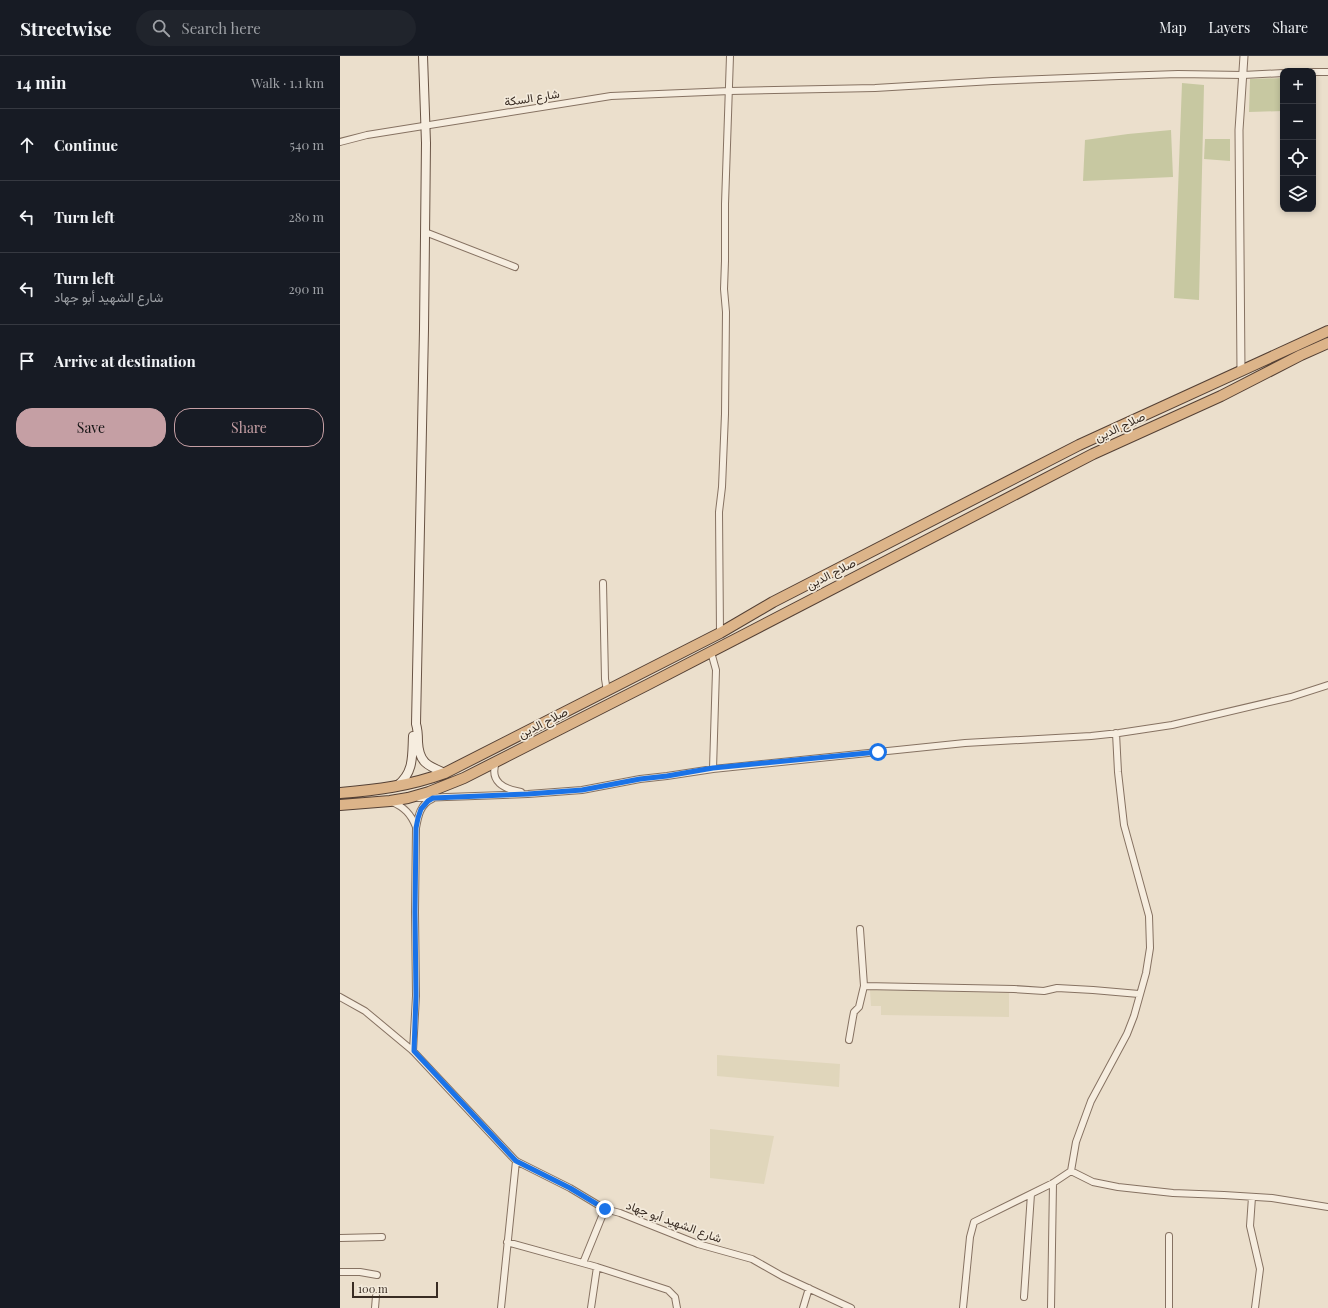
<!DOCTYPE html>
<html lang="en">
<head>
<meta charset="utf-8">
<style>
  :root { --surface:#171b24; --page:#20242c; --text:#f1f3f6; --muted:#9ea1a6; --line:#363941; --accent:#c59fa4 }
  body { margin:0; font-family:"Playfair Display",Vazirmatn,serif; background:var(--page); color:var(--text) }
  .controls { position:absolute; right:12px; top:12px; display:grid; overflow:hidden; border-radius:8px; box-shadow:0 2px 6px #0003 }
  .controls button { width:36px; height:36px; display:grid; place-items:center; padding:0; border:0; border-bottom:1px solid var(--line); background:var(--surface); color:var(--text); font:20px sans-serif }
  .scale { position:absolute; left:12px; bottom:10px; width:86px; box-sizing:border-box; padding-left:4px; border:2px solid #392c23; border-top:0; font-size:11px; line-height:14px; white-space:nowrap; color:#392c23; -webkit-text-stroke:3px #f3eadb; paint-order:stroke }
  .stop { position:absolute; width:12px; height:12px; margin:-9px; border:3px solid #1a73e8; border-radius:50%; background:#fff }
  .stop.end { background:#1a73e8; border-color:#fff; box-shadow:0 1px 4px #0008 }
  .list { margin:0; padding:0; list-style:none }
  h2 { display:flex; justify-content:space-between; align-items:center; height:52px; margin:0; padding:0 16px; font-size:17px }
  h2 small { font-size:13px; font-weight:400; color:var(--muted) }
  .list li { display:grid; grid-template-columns:26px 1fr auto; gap:12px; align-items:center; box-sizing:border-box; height:72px; padding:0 16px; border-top:1px solid var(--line) }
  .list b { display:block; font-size:15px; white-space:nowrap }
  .list p { margin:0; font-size:13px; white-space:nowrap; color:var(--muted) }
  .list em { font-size:13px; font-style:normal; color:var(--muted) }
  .actions { display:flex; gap:8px; padding:12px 16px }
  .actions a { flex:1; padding:9px 0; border:1px solid var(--accent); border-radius:16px; text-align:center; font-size:14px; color:var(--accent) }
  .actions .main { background:var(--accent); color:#111 }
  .icon { flex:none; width:22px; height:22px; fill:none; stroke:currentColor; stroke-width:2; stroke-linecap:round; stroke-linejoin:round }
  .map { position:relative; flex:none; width:988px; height:1252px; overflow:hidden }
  header { display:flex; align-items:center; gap:24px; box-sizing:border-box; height:56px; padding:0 20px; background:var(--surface); border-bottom:1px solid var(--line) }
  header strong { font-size:19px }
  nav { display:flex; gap:22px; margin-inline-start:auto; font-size:14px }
  .search { width:280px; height:36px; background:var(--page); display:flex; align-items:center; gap:10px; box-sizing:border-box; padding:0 14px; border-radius:22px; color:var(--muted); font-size:15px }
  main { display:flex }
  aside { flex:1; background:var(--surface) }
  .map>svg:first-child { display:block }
  .farmland { fill:#e0d6bb }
  .green { fill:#c7c8a1 }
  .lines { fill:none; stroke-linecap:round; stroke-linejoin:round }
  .minor-casing { stroke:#867262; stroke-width:8 }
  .tertiary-casing { stroke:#867262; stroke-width:9 }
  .secondary-casing { stroke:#695445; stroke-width:10 }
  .trunk-casing { stroke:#554135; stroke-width:12 }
  .minor { stroke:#f6eddf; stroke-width:6 }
  .tertiary { stroke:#f6eddf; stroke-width:7 }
  .secondary { stroke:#f6eddf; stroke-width:8 }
  .trunk { stroke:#dcb489; stroke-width:10 }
  .route { stroke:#1a73e8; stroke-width:5 }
  .labels { text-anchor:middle; stroke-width:3.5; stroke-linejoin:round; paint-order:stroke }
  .street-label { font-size:12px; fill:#392c23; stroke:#f3eadb }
</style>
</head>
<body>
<header>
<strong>Streetwise</strong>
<div class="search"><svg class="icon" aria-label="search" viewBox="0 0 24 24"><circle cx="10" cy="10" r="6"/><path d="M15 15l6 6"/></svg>Search here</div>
<nav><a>Map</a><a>Layers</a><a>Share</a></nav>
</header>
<main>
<aside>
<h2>14 min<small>Walk · 1.1 km</small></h2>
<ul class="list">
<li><svg class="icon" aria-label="ahead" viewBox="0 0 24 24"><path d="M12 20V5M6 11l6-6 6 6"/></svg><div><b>Continue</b></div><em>540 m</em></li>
<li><svg class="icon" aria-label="left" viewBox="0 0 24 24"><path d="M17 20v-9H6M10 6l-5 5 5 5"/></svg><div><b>Turn left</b></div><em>280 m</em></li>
<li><svg class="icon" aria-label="left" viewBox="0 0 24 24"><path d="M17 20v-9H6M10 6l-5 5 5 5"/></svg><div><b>Turn left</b><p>شارع الشهيد أبو جهاد</p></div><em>290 m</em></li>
<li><svg class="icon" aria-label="arrive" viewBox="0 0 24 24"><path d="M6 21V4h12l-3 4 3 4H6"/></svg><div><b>Arrive at destination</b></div></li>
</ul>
<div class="actions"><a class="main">Save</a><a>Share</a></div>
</aside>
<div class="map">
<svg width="988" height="1252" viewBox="0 0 988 1252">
  <rect width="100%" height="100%" fill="#ebdfcc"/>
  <path class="farmland" d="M 530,934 L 669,937 L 669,961 L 541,959 L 541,950 L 531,950 Z
    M 377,999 L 500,1008 L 499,1031 L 377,1020 Z
    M 370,1073 L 434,1080 L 424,1128 L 370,1122 Z"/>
  <path class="green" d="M 943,22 L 943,55 L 909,56 L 910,23 Z
    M 842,27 L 864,29 L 859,244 L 834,242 Z
    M 831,74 L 833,121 L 743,125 L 745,84 L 788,78 Z
    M 865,83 L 890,83 L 890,105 L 864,103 Z"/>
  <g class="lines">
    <defs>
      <path id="minor" d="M 973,16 L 988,16
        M 0,86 L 27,79 L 271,40 L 390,35 L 535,32 L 653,25 L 779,20 L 838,18 L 903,19 L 943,17
        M 85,176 L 175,211
        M 263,527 L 265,623 L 267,635
        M 380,577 L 379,456 L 382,431 L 385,358 L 386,256 L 384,233 L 385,205 L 385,148 L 390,0
        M 371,596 L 376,614 L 373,713
        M 156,706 C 149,726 164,733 181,736
        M 79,742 L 188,738 L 242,734 L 300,723 L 327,720 L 373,713 L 625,687 L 751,680 L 779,677 L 832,669 L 951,641 L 988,629
        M 52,746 C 64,751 71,758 76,771
        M 524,930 L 674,933 L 704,935 L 717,932 L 753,934 L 799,938
        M 0,941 L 25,955 L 73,995 L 176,1105 L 230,1132 L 265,1153 L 280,1157 L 358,1188 L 412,1203 L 442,1220 L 511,1252
        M 509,984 L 513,961 L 514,956 L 519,951 L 524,930 L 520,873
        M 73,995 L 76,940 L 75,856 L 76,772 C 78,761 80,748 92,743
        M 731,1115 L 753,1126 L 778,1131 L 833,1137 L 884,1139 L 932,1142 L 988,1151
        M 912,1141 L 910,1170 L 920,1213 L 915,1252
        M 0,1182 L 42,1181
        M 167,1186 L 257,1211 L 328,1234 L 335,1241 L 337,1252
        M 243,1207 L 265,1153
        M 0,1216 L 20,1216 L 37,1219
        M 684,1241 L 691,1138
        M 35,1252 L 36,1240
        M 161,1252 L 176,1105
        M 251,1252 L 257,1211
        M 463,1252 L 469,1232
        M 623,1252 L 630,1181 L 634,1166 L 713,1127 L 731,1115 L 736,1086 L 751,1045 L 787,978 L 794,960 L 806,917 L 810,892 L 809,860 L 784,769 L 778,716 L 776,677
        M 711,1252 L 713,1127
        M 829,1252 L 829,1180"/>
      <path id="tertiary" d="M 901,315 L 899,74 L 904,0"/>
      <path id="secondary" d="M 83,0 L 86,87 L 84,273 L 76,668 C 78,674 78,680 78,686 C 79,707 88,710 105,717
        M 58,729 C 74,716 72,700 73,680"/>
      <path id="trunk" d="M 0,737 C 37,734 69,730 105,717 L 380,577 L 433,546 L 739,389 L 988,275
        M 0,749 L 50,745 L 68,742 L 89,736 L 124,722 L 307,629 L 753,398 L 881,340 L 961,299 L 988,287"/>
    </defs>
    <use href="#minor" class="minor-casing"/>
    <use href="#tertiary" class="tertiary-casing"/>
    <use href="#secondary" class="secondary-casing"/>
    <use href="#trunk" class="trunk-casing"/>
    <use href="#minor" class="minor"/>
    <use href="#tertiary" class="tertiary"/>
    <use href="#secondary" class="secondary"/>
    <use href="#trunk" class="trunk"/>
  </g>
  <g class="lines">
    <path class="route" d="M 265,1153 L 230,1132 L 176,1105 L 74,995 L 76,940 L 75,856 L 76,772 L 78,762 L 81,753 L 88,745 L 93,742 L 188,738 L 242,734 L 300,723 L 327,720 L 373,712 L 538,696"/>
  </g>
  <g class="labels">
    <g class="street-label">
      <text transform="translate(192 42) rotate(-9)" y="4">شارع السكة</text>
      <text transform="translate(780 371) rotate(-25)" y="4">صلاح الدين</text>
      <text transform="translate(491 518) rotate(-27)" y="4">صلاح الدين</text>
      <text transform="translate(203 667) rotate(-27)" y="4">صلاح الدين</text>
      <text transform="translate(334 1166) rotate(20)" y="4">شارع الشهيد أبو جهاد</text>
    </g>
  </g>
</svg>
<div class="controls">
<button>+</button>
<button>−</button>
<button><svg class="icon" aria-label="locate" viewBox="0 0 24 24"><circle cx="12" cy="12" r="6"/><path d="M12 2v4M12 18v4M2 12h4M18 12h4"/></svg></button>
<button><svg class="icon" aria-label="layers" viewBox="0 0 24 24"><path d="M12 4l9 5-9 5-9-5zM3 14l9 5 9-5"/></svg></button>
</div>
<div class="scale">100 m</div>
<div class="stop" style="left:538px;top:696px"></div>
<div class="stop end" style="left:265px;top:1153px"></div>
</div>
</main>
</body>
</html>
